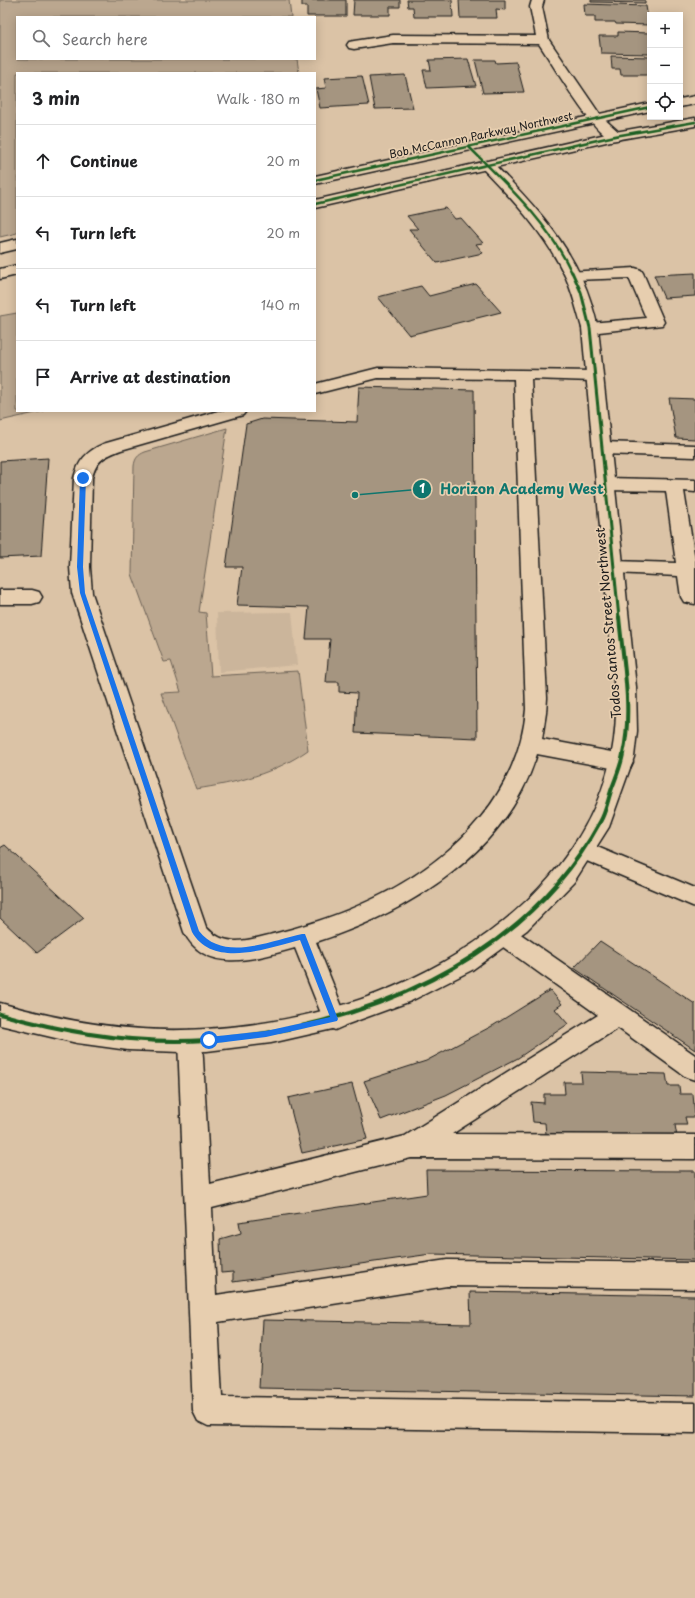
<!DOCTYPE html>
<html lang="en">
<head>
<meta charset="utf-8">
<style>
  :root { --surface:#fff; --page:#f2f2f2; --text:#202124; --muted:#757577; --line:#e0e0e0 }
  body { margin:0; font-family:"Playpen Sans",sans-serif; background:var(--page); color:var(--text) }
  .controls { position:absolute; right:12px; top:12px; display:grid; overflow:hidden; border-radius:0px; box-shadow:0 2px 10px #0003 }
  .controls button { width:36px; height:36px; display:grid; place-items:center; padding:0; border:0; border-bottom:1px solid var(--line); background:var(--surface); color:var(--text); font:20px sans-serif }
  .stop { position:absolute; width:12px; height:12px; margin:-9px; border:3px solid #1a73e8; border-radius:50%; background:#fff }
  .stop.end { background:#1a73e8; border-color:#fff; box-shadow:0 1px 4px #0008 }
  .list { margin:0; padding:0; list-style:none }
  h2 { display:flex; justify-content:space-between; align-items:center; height:52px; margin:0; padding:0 16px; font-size:17px }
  h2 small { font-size:13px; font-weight:400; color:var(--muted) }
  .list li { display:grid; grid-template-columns:26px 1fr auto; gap:12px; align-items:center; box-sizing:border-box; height:72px; padding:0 16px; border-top:1px solid var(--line) }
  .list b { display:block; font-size:15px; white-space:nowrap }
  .list em { font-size:13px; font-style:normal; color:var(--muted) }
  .icon { flex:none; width:22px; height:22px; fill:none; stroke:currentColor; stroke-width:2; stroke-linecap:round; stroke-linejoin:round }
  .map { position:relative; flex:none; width:695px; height:1598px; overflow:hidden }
  .search { position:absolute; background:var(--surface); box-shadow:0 2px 10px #0003; left:16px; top:16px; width:300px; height:44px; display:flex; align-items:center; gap:10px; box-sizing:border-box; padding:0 14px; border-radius:0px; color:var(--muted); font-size:15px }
  .panel { position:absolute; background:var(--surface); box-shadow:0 2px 10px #0003; left:16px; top:72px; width:300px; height:340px; border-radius:0px }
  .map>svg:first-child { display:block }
  .built { fill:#cbb59b }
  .green { fill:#bba78f; stroke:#6c6256 }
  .building { fill:#a59580; stroke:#1c1c1c }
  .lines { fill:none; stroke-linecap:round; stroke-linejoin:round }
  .service-casing { stroke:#1c1c1c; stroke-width:3 }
  .minor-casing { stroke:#1c1c1c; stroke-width:3 }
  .tertiary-casing { stroke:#1c1c1c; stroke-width:3 }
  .service { fill:#e7ceaf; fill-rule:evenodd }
  .minor { fill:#e7ceaf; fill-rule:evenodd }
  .tertiary { fill:#e7ceaf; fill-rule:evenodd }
  .cycleway-far2-casing { stroke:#e7ceaf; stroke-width:4 }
  .cycleway-far1-casing { stroke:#e7ceaf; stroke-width:5 }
  .cycleway-casing { stroke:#e7ceaf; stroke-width:6 }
  .cycleway-far2 { stroke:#1b5e20; stroke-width:2.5 }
  .cycleway-far1 { stroke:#1b5e20; stroke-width:3 }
  .cycleway { stroke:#1b5e20; stroke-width:4 }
  .route { fill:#1a73e8 }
  .labels { text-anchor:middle; stroke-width:3.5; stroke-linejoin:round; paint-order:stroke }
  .far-street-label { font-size:11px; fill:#1c1c1c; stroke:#e7ceaf }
  .street-label { font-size:13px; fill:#1c1c1c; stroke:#e7ceaf }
  .leader { fill:none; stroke:#0f766e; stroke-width:1.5 }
  .callout-dot { fill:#0f766e; stroke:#e7ceaf; stroke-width:1.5 }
  .mark-label { font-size:12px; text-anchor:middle; font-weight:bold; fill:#fff }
  .callout-label { font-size:14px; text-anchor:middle; font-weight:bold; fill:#0f766e; stroke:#e7ceaf; stroke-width:3.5; stroke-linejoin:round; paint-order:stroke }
</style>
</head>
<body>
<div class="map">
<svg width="695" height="1598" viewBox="0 0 695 1598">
  <rect width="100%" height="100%" fill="#dbc3a6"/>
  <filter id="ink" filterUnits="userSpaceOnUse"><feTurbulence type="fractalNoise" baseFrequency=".025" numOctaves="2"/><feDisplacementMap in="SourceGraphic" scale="8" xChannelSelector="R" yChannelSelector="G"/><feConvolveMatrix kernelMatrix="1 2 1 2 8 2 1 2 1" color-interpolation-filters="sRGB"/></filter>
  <g filter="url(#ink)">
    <path class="built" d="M 292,612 L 297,665 L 219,672 L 217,613 Z"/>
    <path class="green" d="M 0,0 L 289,0 L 291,17 L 17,17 L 17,59 L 297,59 L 299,73 L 17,73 L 17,233 L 0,237 Z
      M 17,313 L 17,411 L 44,411 L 0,421 L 0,316 Z
      M 227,428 L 199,612 L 206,613 L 211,676 L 298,671 L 308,750 C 274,774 236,783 196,789 L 161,693 L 181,692 L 171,661 L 164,662 L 132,574 L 134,466 C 135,458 138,455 145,452 Z"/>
    <path class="building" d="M 302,0 L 346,0 L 346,16 L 307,16 L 307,6 L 302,6 Z
      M 354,0 L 400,0 L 400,7 L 390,7 L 390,15 L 353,15 Z
      M 407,0 L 452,0 L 453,17 L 414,17 L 413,7 L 408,7 Z
      M 459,0 L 505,0 L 505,10 L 496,9 L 497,18 L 460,18 Z
      M 591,0 L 645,0 L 645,3 L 591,2 Z
      M 584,4 L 646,6 L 649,25 L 616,24 L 615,22 L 595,22 L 595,16 L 585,16 Z
      M 618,32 L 650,33 L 650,54 L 601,53 L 599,36 L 618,36 Z
      M 611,56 L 650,57 L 650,75 L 621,75 L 620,69 L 612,69 Z
      M 468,59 L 476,86 L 427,88 L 423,70 L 431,70 L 429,60 Z
      M 475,60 L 495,60 L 496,63 L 516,62 L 524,92 L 483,93 Z
      M 405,75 L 413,108 L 375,109 L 369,77 Z
      M 362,76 L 369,105 L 320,108 L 316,89 L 326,88 L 324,78 Z
      M 446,208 L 455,219 L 461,218 L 483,243 L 476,244 L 483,253 L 437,263 L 409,229 L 418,229 L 407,216 Z
      M 695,273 L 695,296 L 664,298 L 654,275 Z
      M 476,284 L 501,312 L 409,335 L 378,297 L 421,286 L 429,296 Z
      M 359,387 L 474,390 L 477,738 L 355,733 L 357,693 L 339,692 L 339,682 L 326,682 L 330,639 L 306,639 L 309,607 L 237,605 L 242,567 L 226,567 L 246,424 L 262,419 L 357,422 Z
      M 669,398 L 695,399 L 695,439 L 676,438 Z
      M 48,458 L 41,556 L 0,558 L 0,461 Z
      M 5,845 L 84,918 L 37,953 L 0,918 L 0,848 Z
      M 600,941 L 695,1004 L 695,1050 L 574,968 Z
      M 550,990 L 562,1004 L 555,1009 L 568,1024 L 518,1058 L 446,1095 L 381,1120 L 364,1081 L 426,1061 L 494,1025 Z
      M 581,1072 L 666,1074 L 668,1086 L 679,1086 L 680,1094 L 693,1094 L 695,1117 L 685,1117 L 687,1125 L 675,1125 L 677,1137 L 546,1134 L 545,1123 L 533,1122 L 531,1102 L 544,1103 L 544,1094 L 565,1094 L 564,1082 L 582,1082 Z
      M 352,1084 L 367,1139 L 302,1153 L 288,1098 Z
      M 426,1170 L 695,1171 L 695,1260 L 431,1254 L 233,1282 L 233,1272 L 221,1273 L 220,1239 L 241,1233 L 239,1222 L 427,1194 Z
      M 470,1292 L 695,1296 L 695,1396 L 259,1388 L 263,1320 L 471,1324 Z"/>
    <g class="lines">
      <defs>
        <path id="service" d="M 635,268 L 641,270 L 643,273 L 664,322 L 662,325 L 590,333 L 584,331 L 582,328 L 584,325 L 590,323 L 646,318 L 629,278 L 574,280 L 568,278 L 566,275 L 568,272 Z
          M 378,368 L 594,371 L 600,372 L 602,376 L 600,380 L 594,381 L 531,379 L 547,698 L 546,713 L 542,739 L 622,754 L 630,756 L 633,762 L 630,768 L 622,770 L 537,754 C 507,853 409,912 316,942 L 347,1019 L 344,1026 L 335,1030 L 326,1026 L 295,948 C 258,958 206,976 184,932 L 72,593 L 70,567 L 74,478 C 78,461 87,451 103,444 L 218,411 L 246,411 L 243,415 L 121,450 C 105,456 96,460 92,478 L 90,567 L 92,593 L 206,927 C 227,950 251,939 277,933 C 353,914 430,879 481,817 C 506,787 523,748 526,709 L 514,379 L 378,378 L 315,394 L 315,384 Z
          M 602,442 L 695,445 L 695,457 L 602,454 L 596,452 L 593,448 L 596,444 Z
          M 605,478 L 695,480 L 695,492 L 684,491 L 695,560 L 695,604 L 684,602 L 681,597 L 678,576 L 614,573 L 607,572 L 604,567 L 607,562 L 614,561 L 676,563 L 666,491 L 605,490 L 599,488 L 596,484 L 599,480 Z
          M 0,590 L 32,590 L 39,592 L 42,597 L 39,602 L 32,604 L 0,604 Z
          M 583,841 L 695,888 L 695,907 L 575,856 L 572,850 L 575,844 Z
          M 504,925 L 512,928 L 695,1055 L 695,1080 L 686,1077 L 618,1028 L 452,1134 L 695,1135 L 695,1159 L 411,1158 L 212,1208 L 216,1295 L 447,1260 L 695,1263 L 695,1289 L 447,1286 L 218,1322 L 222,1397 L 695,1403 L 695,1433 L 208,1426 L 198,1421 L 193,1411 L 178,1041 L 181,1033 L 190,1030 L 199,1033 L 202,1041 L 210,1184 L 405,1136 L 598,1015 L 496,942 L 492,935 L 496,928 Z"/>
        <path id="minor" d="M 532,0 L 544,0 L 542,7 L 549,40 L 601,116 L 620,133 L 622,136 L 620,139 C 617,140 614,141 611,139 C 591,131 553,64 539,44 L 393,43 L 354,49 L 349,48 L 347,45 L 349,42 L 354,41 L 393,35 L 536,36 L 530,7 Z
          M 488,162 L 493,163 C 527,198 562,234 582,279 C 589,294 594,311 598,328 L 636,687 L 637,731 L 634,757 L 609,827 L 574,882 L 527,930 L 472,970 L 411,1001 L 337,1028 L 271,1043 L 207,1051 L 180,1052 L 128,1050 L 77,1043 L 0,1025 L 0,1003 C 67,1022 136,1034 206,1029 C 269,1025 335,1012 393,987 C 509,937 618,840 616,704 L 582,328 C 577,311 573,294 566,278 C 547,236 515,202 483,169 L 481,166 L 483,163 Z"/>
        <path id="tertiary" d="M 695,96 L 695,104 L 680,107 L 680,99 Z
          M 650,103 L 650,111 L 315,184 L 315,176 Z
          M 695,118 L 695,126 L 615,140 L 315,208 L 315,200 L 615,132 Z
          M 17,239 L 17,249 L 0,253 L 0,243 Z
          M 17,265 L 17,275 L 0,279 L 0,269 Z"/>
      </defs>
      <use href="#service" class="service-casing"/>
      <use href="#minor" class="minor-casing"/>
      <use href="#tertiary" class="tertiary-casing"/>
      <use href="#service" class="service"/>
      <use href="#minor" class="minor"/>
      <use href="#tertiary" class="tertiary"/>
      <defs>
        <path id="cycleway-far2" d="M 468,146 C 507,185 549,223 572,273
          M 315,180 L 650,107
          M 315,204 L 615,136 L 695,122"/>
        <path id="cycleway-far1" d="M 572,272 L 581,292 L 590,328 L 619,618"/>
        <path id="cycleway" d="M 0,1014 C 67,1033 137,1045 207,1040 C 359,1029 524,962 600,822 C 606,812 608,799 612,788 C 616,777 621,766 623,754 C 633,710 623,661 619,617"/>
      </defs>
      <use href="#cycleway-far2" class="cycleway-far2-casing"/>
      <use href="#cycleway-far1" class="cycleway-far1-casing"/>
      <use href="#cycleway" class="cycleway-casing"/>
      <use href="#cycleway-far2" class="cycleway-far2"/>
      <use href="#cycleway-far1" class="cycleway-far1"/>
      <use href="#cycleway" class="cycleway"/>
    </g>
  </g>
  <path class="route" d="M 83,476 L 86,478 L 83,567 L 85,593 L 199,931 C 223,962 270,941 302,934 L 305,934 L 338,1019 L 337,1021 L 266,1037 L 209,1044 L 205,1040 L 209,1037 L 266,1031 L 330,1017 L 300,940 C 268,948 213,969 192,932 L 80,593 L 77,567 L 80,478 Z"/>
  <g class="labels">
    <g class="far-street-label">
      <text transform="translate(481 135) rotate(-12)" y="4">Bob McCannon Parkway Northwest</text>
    </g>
    <g class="street-label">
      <text transform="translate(608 623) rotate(-95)" y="5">Todos Santos Street Northwest</text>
    </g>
  </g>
  <path class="leader" d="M355 495L422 489"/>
  <g class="callout-dot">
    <circle cx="355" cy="495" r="4"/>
    <circle cx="422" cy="489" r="10"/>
  </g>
  <g class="mark-label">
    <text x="422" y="493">1</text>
  </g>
  <g class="callout-label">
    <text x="522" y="494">Horizon Academy West</text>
  </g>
</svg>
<div class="controls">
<button>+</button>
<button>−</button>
<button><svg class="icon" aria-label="locate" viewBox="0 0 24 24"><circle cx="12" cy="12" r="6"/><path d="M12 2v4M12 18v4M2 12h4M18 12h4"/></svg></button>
</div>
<div class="stop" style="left:209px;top:1040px"></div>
<div class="stop end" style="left:83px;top:478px"></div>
<div class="search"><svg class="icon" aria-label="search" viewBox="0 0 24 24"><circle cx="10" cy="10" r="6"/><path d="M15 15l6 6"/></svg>Search here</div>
<section class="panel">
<h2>3 min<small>Walk · 180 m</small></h2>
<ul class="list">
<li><svg class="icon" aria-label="ahead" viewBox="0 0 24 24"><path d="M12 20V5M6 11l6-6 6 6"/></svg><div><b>Continue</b></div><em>20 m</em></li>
<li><svg class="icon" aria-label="left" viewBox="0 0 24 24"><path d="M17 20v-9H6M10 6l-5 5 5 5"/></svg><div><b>Turn left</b></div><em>20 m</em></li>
<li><svg class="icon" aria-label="left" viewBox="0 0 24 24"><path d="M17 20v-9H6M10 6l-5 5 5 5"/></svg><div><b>Turn left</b></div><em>140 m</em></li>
<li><svg class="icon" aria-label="arrive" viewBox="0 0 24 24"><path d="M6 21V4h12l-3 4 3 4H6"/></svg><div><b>Arrive at destination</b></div></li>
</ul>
</section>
</div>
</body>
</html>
